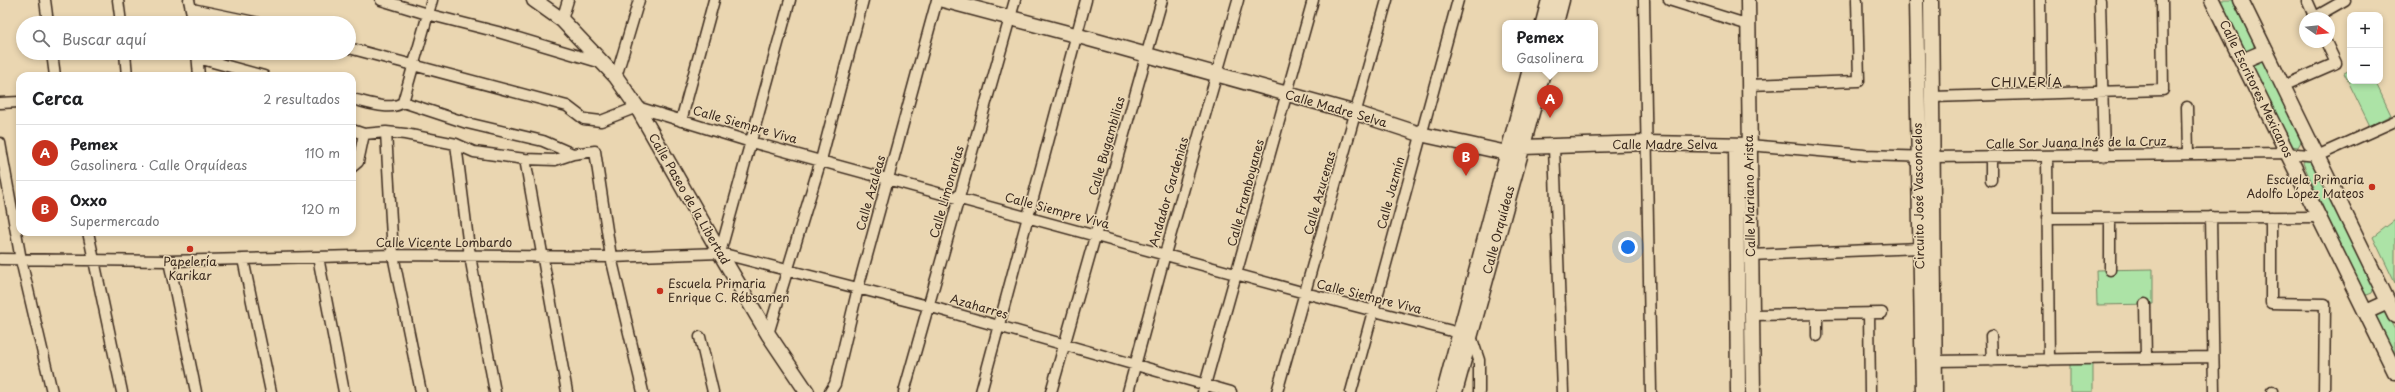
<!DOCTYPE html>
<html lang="es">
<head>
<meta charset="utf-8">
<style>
  :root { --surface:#fff; --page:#f6f6f6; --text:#202124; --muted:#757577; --line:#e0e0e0; --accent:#c8321e }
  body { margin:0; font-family:"Playpen Sans",sans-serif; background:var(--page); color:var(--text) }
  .controls { position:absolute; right:12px; top:12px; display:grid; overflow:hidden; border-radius:8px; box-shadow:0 2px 6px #0003 }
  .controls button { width:36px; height:36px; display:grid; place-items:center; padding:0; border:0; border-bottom:1px solid var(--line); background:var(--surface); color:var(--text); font:20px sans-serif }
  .compass { position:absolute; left:2299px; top:12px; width:36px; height:36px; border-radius:50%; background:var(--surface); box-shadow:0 2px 6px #0003; rotate:104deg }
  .you { position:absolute; left:1628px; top:247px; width:14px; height:14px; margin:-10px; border:3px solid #fff; border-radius:50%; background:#1a73e8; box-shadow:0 0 0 6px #1a73e833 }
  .badge { display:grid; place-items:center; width:26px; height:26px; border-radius:50%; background:var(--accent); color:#fff; font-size:13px; font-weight:700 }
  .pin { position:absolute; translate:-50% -33px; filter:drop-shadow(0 1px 2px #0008) }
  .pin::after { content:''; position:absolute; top:21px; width:14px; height:12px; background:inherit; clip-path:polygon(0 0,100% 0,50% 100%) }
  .popup { position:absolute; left:1502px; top:20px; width:96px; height:52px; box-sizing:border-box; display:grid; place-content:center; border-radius:8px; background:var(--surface); filter:drop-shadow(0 1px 3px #0005); font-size:13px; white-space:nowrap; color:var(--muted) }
  .popup b { font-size:15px; color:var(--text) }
  .popup::after { content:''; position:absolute; left:50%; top:100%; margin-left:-8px; border:8px solid transparent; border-top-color:var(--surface) }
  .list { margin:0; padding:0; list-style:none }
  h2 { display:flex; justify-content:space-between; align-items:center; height:52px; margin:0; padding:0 16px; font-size:17px }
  h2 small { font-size:13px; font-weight:400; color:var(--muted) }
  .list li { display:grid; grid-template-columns:26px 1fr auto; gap:12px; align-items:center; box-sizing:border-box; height:56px; padding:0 16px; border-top:1px solid var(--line) }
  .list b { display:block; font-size:15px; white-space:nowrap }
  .list p { margin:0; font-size:13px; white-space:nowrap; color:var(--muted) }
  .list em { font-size:13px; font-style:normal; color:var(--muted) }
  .icon { flex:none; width:22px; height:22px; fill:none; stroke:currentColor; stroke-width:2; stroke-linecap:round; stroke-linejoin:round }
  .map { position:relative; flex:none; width:2395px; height:392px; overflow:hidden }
  .search { position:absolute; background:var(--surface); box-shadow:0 2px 6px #0003; left:16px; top:16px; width:340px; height:44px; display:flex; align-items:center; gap:10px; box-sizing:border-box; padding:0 14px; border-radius:22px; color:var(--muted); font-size:15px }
  .panel { position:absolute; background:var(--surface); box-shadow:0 2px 6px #0003; left:16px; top:72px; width:340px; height:164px; border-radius:12px }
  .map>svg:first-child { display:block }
  .green { fill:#ace3a6; stroke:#748662 }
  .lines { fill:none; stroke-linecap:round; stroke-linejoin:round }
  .street-casing { stroke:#3b2a1e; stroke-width:13 }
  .secondary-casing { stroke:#3b2a1e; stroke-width:17 }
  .street { stroke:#ebd9b7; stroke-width:10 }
  .secondary { stroke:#ebd9b7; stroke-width:14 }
  .poi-dot { fill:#c8321e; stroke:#ebd9b7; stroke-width:1.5 }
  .labels { text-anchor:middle; stroke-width:3; stroke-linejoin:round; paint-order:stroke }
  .street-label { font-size:12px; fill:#3b2a1e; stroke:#ebd9b7 }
  .poi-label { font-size:12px; fill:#3b2a1e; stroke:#ebd9b7; text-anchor:end }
  .neighbourhood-label { font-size:13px; letter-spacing:1px; fill:#3b2a1e; stroke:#ebd9b7 }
</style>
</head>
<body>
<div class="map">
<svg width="2395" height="392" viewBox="0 0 2395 392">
  <rect width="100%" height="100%" fill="#ead6b1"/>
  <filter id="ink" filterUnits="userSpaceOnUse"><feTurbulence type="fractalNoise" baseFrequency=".025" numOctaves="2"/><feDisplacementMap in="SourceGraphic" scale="8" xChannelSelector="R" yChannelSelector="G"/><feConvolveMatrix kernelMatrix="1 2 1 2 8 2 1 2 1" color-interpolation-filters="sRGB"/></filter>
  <g filter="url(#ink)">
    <path class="green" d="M 2217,0 L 2235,0 L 2253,39 L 2254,47 L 2250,51 L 2244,51 Z
      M 2260,59 L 2264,62 L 2302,140 L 2298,147 L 2291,146 L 2252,68 L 2252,63 Z
      M 2350,70 L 2350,81 L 2375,81 L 2391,115 L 2370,126 L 2344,73 Z
      M 2305,159 L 2312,160 L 2374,288 L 2372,293 L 2367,295 L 2362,293 L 2303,163 Z
      M 2395,220 L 2395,283 L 2373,237 Z
      M 2153,269 L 2153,304 L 2097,305 L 2096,270 Z
      M 2385,311 L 2395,330 L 2395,358 L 2374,316 Z
      M 2070,363 L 2093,363 L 2093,392 L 2070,392 Z"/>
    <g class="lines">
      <defs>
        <path id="street" d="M 45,0 L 48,23
          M 118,0 L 121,23
          M 189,0 L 194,23
          M 381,0 L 427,14 L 498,32 L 602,63
          M 1644,0 L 1651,392
          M 1669,0 L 1749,25
          M 2040,0 L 2041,94
          M 2100,0 L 2104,156
          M 2307,0 L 2315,18
          M 192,9 L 259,23
          M 2315,17 L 2345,0
          M 562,20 L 568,0
          M 349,48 L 567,106 L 584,119 L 601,121 L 637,107 L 751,142 L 1305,293 L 1471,336 L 1479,360 L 1479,392
          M 52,53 L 55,76
          M 125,53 L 127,76
          M 197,53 L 199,76
          M 198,58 L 264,76
          M 616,77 L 639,0
          M 1749,85 L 1859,81 L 1857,0
          M 2283,86 L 2336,63 L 2326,42
          M 1932,97 L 2163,90 L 2162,0
          M 352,99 C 366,102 391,112 403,102
          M 403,102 L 467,123 L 543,141 L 573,154 L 595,151 L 611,257 L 643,392
          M 403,102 L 432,0
          M 0,103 L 20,102
          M 2187,107 L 2188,154
          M 681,121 L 714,0
          M 352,130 L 364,134 L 386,132 L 405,134 L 456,144 L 474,152 L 525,159 L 555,160 L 573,154
          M 386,132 L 393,255 L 421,392
          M 0,143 L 21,260 L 52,392
          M 456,144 L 470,256 L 495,392
          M 1749,145 L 1864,155 L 1932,157 L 2287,153 L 2317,156 L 2395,121
          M 1554,147 L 1563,392
          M 2047,156 L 2049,360
          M 525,159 L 567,392
          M 352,167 L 358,162 L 364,134
          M 1991,180 L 1991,157
          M 2211,217 L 2214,392
          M 2271,217 L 2271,303 L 2325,304 L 2324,392
          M 2047,218 L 2320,217
          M 2110,218 L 2110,270
          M 88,232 L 122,392
          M 720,253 L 790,0
          M 1751,255 L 1920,248
          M 318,257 L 344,392
          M 0,259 L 169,261 L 393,255 L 611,257 L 720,253 L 928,306 L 1231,392
          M 243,259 L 271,392
          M 169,261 L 196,392
          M 2145,304 L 2146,358
          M 1869,313 L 1870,392
          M 1817,314 L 1817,336
          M 1752,315 L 1882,313
          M 768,334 L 821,160 L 863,0
          M 1991,336 L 1992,361
          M 700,337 L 713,392
          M 1935,361 L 2213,357
          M 2272,391 L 2272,392
          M 830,392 L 835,384 L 858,288 L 937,0
          M 904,392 L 1015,0
          M 981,392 L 1086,0
          M 1051,392 L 1162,0
          M 1128,392 L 1165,254 L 1238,0
          M 1203,392 L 1313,0
          M 1277,392 L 1387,0
          M 1351,392 L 1458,0"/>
        <path id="secondary" d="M 534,0 L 562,20 L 616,77 L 637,107 L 720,253 L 768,334 L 807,392
          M 943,0 L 1075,35 L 1356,113 L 1420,134 L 1507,153 L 1523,147 L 1647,143 L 1749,145
          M 1748,0 L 1753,392
          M 1916,0 L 1923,392
          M 1931,0 L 1935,392
          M 2212,0 L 2395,372
          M 2241,0 L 2395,316
          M 1543,23 L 1549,0
          M 1556,23 L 1562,0
          M 2242,61 L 2266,51
          M 1736,145 L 1738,392
          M 2366,312 L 2388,302
          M 1444,392 L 1530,69
          M 1455,392 L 1544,69"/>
      </defs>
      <use href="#street" class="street-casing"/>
      <use href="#secondary" class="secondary-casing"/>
      <use href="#street" class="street"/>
      <use href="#secondary" class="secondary"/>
    </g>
  </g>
  <g class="poi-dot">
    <circle cx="2372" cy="187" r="4"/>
    <circle cx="190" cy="249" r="4"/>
    <circle cx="660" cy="291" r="4"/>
  </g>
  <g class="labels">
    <g class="street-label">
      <text transform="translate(2256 89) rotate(64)" y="4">Calle Escritores Mexicanos</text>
      <text transform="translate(1336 109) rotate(16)" y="4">Calle Madre Selva</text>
      <text transform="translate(745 125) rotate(16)" y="4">Calle Siempre Viva</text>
      <text transform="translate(2076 143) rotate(-1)" y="4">Calle Sor Juana Inés de la Cruz</text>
      <text x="1665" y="149">Calle Madre Selva</text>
      <text transform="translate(1107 146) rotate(-74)" y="4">Calle Bugambilias</text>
      <text transform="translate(947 192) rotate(-74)" y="4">Calle Limonarias</text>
      <text transform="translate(1169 192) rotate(-74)" y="4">Andador Gardenias</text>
      <text transform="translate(871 193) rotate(-74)" y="4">Calle Azaleas</text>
      <text transform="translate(1246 193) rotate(-75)" y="4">Calle Framboyanes</text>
      <text transform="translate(1320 193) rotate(-74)" y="4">Calle Azucenas</text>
      <text transform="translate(1391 193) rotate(-75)" y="4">Calle Jazmín</text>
      <text transform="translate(1750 196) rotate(-91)" y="4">Calle Mariano Arista</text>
      <text transform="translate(1919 196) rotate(-91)" y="4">Circuito José Vasconcelos</text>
      <text transform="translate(689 199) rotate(60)" y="4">Calle Paseo de la Libertad</text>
      <text transform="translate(1057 211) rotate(15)" y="4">Calle Siempre Viva</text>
      <text transform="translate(1499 230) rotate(-75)" y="4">Calle Orquídeas</text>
      <text x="444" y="247">Calle Vicente Lombardo</text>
      <text transform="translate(1369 297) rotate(14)" y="4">Calle Siempre Viva</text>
      <text transform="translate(979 307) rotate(16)" y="4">Azaharres</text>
    </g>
    <g class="poi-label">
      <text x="2364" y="184">Escuela Primaria<tspan x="2364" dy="14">Adolfo López Mateos</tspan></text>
      <text x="190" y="266" text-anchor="middle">Papelería<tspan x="190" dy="14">Karikar</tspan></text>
      <text x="668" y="288" text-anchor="start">Escuela Primaria<tspan x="668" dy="14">Enrique C. Rébsamen</tspan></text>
    </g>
    <g class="neighbourhood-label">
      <text x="2027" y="87">CHIVERÍA</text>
    </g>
  </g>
</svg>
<div class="controls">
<button>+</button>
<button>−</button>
</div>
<svg class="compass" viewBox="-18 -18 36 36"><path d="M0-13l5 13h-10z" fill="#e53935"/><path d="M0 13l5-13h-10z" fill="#757577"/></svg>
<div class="you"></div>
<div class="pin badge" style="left:1550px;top:118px">A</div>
<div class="popup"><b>Pemex</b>Gasolinera</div>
<div class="pin badge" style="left:1466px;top:176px">B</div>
<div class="search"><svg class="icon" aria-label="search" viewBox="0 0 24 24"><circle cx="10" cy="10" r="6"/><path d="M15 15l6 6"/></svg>Buscar aquí</div>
<section class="panel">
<h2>Cerca<small>2 resultados</small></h2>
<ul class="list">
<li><span class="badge">A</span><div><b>Pemex</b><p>Gasolinera · Calle Orquídeas</p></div><em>110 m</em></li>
<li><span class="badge">B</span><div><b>Oxxo</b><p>Supermercado</p></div><em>120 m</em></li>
</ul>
</section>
</div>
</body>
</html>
